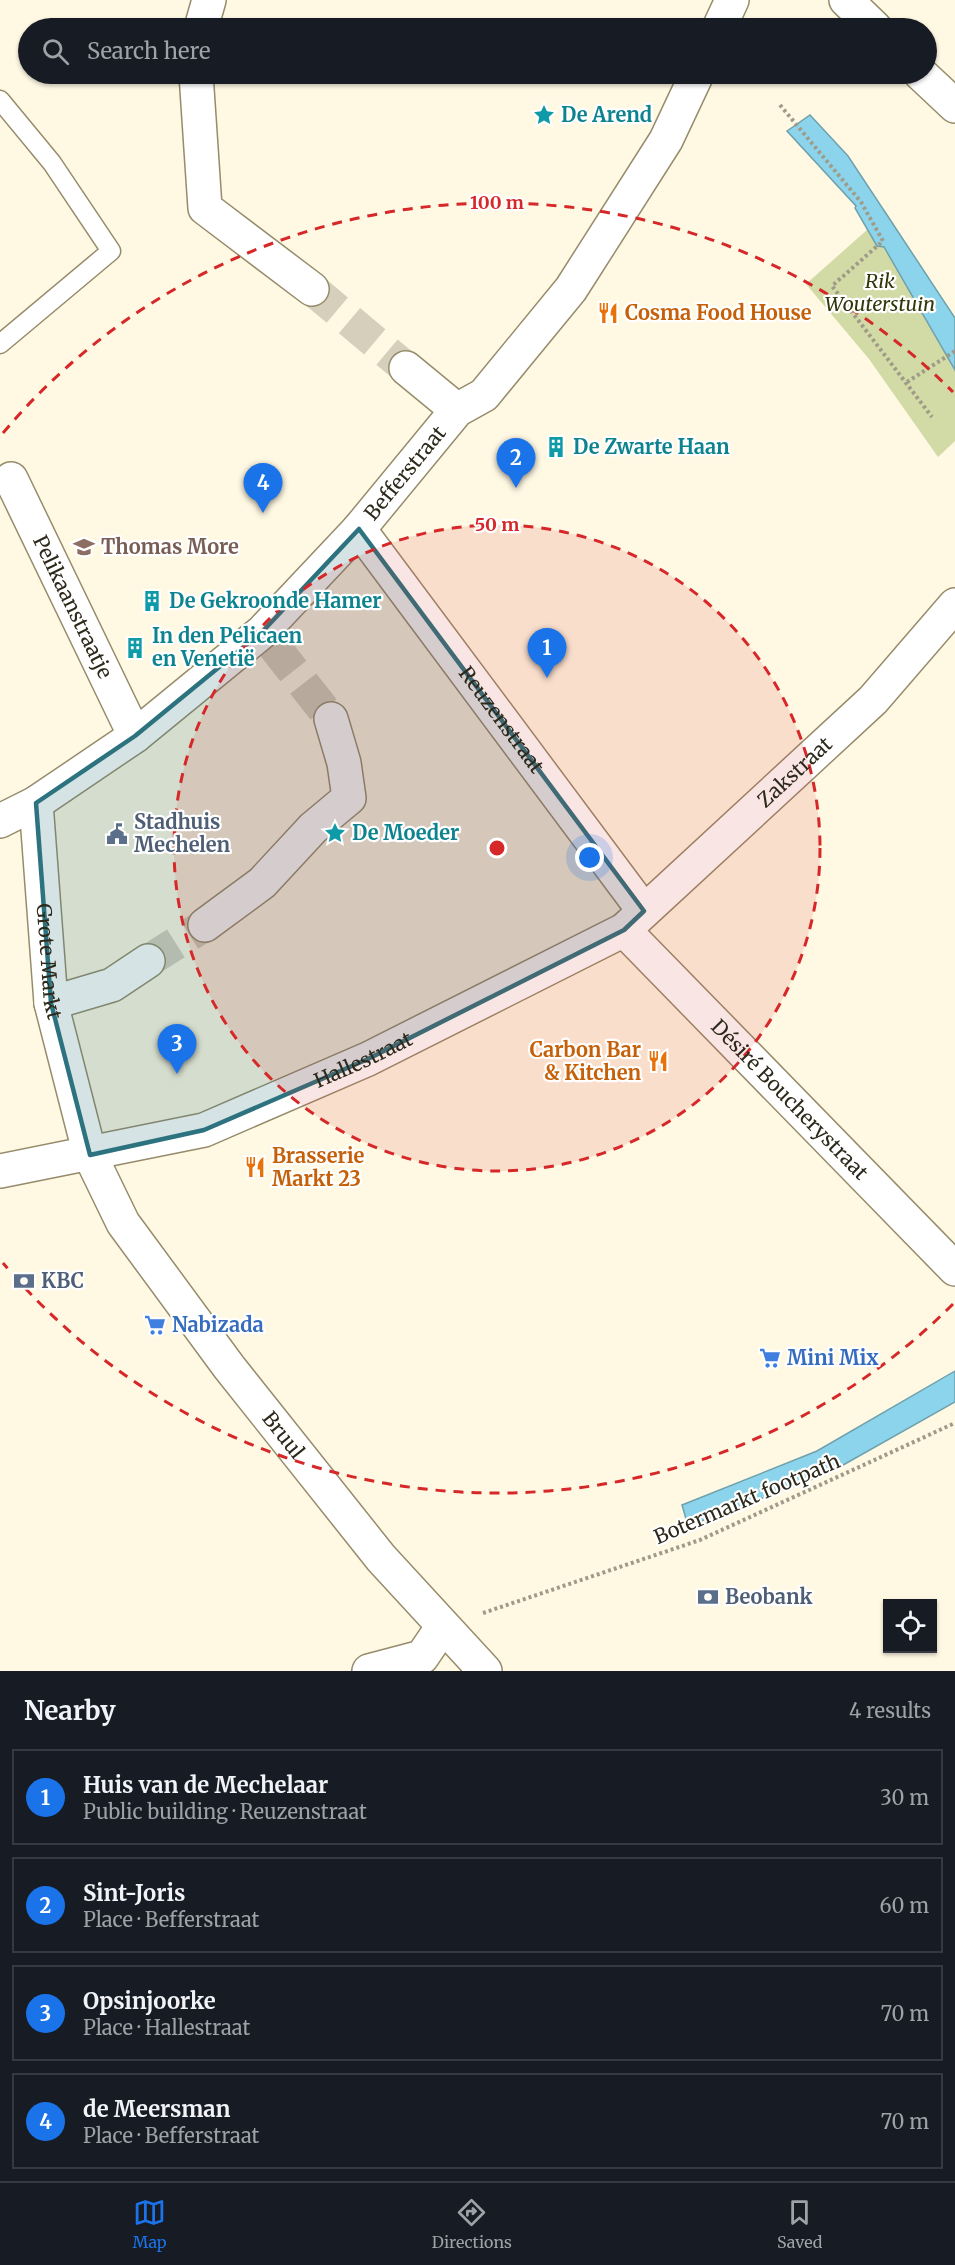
<!DOCTYPE html>
<html lang="en">
<head>
<meta charset="utf-8">
<style>
  :root { --surface:#171b24; --page:#242831; --text:#f1f3f6; --muted:#9ea1a6; --line:#363941; --accent:#1a73e8 }
  body { margin:0; font-family:Merriweather,serif; background:var(--page); color:var(--text) }
  .controls { position:absolute; right:18px; bottom:18px; display:grid; overflow:hidden; border-radius:0px; box-shadow:0 2px 4px #0004 }
  .controls button { width:54px; height:54px; display:grid; place-items:center; padding:0; border:0; border-bottom:2px solid var(--line); background:var(--surface); color:var(--text); font:30px sans-serif }
  .you { position:absolute; left:590px; top:858px; width:21px; height:21px; margin:-15px; border:4px solid #fff; border-radius:50%; background:#1a73e8; box-shadow:0 0 0 9px #1a73e833 }
  .badge { display:grid; place-items:center; width:39px; height:39px; border-radius:50%; background:var(--accent); color:#fff; font-size:20px; font-weight:700 }
  .pin { position:absolute; translate:-50% -50px; filter:drop-shadow(0 2px 3px #0008) }
  .pin::after { content:''; position:absolute; top:32px; width:21px; height:18px; background:inherit; clip-path:polygon(0 0,100% 0,50% 100%) }
  .list { margin:0; padding:0; list-style:none }
  h2 { display:flex; justify-content:space-between; align-items:center; height:78px; margin:0; padding:0 24px; font-size:26px }
  h2 small { font-size:20px; font-weight:400; color:var(--muted) }
  .list li { display:grid; grid-template-columns:39px 1fr auto; gap:18px; align-items:center; box-sizing:border-box; height:96px; margin:0 12px 12px; padding:0 12px; border:2px solid var(--line); border-radius:0px }
  .list b { display:block; font-size:22px; white-space:nowrap }
  .list p { margin:0; font-size:20px; white-space:nowrap; color:var(--muted) }
  .list em { font-size:20px; font-style:normal; color:var(--muted) }
  .icon { flex:none; width:33px; height:33px; fill:none; stroke:currentColor; stroke-width:2; stroke-linecap:round; stroke-linejoin:round }
  .map { position:relative; flex:none; width:955px; height:1671px; overflow:hidden }
  .search { position:absolute; background:var(--surface); box-shadow:0 2px 4px #0004; left:18px; right:18px; top:18px; height:66px; display:flex; align-items:center; gap:15px; box-sizing:border-box; padding:0 21px; border-radius:33px; color:var(--muted); font-size:22px }
  .sheet { height:510px; background:var(--surface) }
  nav { display:flex; justify-content:space-around; align-items:center; box-sizing:border-box; height:84px; border-top:2px solid var(--line); background:var(--surface); font-size:16px; color:var(--muted) }
  nav a { display:grid; justify-items:center; gap:3px }
  nav .on { color:var(--accent) }
  .map>svg:first-child { display:block }
  .green { fill:#d2dba6 }
  .water { fill:#8bd4eb; stroke:#6fa1ad; stroke-width:1.5 }
  .lines { fill:none; stroke-linecap:round; stroke-linejoin:round }
  .street-tunnel { stroke:#d5cfbb; stroke-width:33; stroke-dasharray:33 16; stroke-linecap:butt }
  .lane-casing { stroke:#968c6b; stroke-width:21 }
  .street-casing { stroke:#968c6b; stroke-width:36 }
  .path { stroke:#a09b89; stroke-width:4; stroke-dasharray:3 3; stroke-linecap:butt }
  .lane { stroke:#fff; stroke-width:18 }
  .street { stroke:#fff; stroke-width:33 }
  .marked { fill:#2c737f; fill-opacity:0.2; stroke:#2c737f; stroke-width:4.5; stroke-linejoin:round }
  .ring { fill:none; stroke:#d62828; stroke-width:3; stroke-dasharray:10 8 }
  .labels { text-anchor:middle; stroke-width:4.5; stroke-linejoin:round; paint-order:stroke }
  .culture-label { font-size:20px; font-weight:bold; fill:#0d838f; stroke:#fff; text-anchor:start }
  .park-label { font-size:20px; font-style:italic; fill:#323709; stroke:#fff }
  .food-label { font-size:20px; font-weight:bold; fill:#c56008; stroke:#fff; text-anchor:start }
  .street-label { font-size:20px; fill:#2d291b; stroke:#fff }
  .education-label { font-size:20px; font-weight:bold; fill:#785e54; stroke:#fff; text-anchor:start }
  .service-label { font-size:20px; font-weight:bold; fill:#4e5e75; stroke:#fff; text-anchor:start }
  .shop-label { font-size:20px; font-weight:bold; fill:#366cbe; stroke:#fff; text-anchor:start }
  .centre { fill:#d62828; stroke:#fff; stroke-width:3 }
  .ring-label { font-size:18px; text-anchor:middle; font-weight:bold; fill:#d62828; stroke:#fff; stroke-width:4.5; stroke-linejoin:round; paint-order:stroke }
</style>
</head>
<body>
<div class="map">
<svg width="955" height="1671" viewBox="0 0 955 1671">
  <rect width="100%" height="100%" fill="#fff8e3"/>
  <path class="green" d="M 884,209 L 955,318 L 955,441 L 938,457 L 869,359 L 806,284 L 867,230 Z"/>
  <path class="water" d="M 810,115 L 848,156 L 955,318 L 955,370 L 884,247 L 877,246 L 855,208 L 856,206 L 787,131 Z
    M 955,1371 L 955,1402 L 829,1473 L 688,1526 L 682,1505 L 817,1451 Z"/>
  <g class="lines">
    <path class="street-tunnel" d="M 312,289 L 406,368
      M 273,645 L 331,719
      M 148,961 L 205,925"/>
    <defs>
      <path id="lane" d="M 0,100 L 52,163 L 111,251 L 0,344"/>
      <g id="street">
        <path d="M 846,0 L 875,28"/>
        <path d="M 201,28 L 209,0"/>
        <path d="M 719,28 L 732,0"/>
        <path d="M 196,74 L 205,208 L 312,289"/>
        <path d="M 921,74 L 955,106"/>
        <path d="M 406,368 L 457,410"/>
        <path id="s1" d="M 11,479 L 135,736"/>
        <path id="s2" d="M 359,529 L 644,911"/>
        <path id="s3" d="M 36,803 L 51,1003 L 90,1155 L 123,1223 L 229,1367 L 381,1558 L 485,1671"/>
        <path id="s4" d="M 0,821 L 36,803 L 135,736 L 262,632 L 359,529 L 457,410 L 484,395 L 571,289 L 666,140 L 697,74"/>
        <path d="M 205,925 L 262,883 L 313,828 L 349,798 L 344,763 L 331,719"/>
        <path id="s5" d="M 624,930 L 955,1269"/>
        <path d="M 51,1003 L 112,985 L 148,961"/>
        <path id="s6" d="M 0,1171 L 204,1130 L 368,1059 L 624,930 L 873,700 L 955,605"/>
        <path d="M 369,1671 L 422,1657 L 443,1626"/>
      </g>
    </defs>
    <use href="#lane" class="lane-casing"/>
    <use href="#street" class="street-casing"/>
    <path class="path" d="M 745,74 L 746,75
      M 780,105 L 861,202 L 883,241 L 832,286 L 932,417
      M 907,382 L 955,351
      M 483,1613 L 700,1540 L 955,1423"/>
    <use href="#lane" class="lane"/>
    <use href="#street" class="street"/>
  </g>
  <path class="marked" d="M 359,529 L 644,911 L 624,930 L 368,1059 L 204,1130 L 90,1155 L 51,1003 L 36,803 L 135,736 L 262,632 Z"/>
  <circle cx="497" cy="848" r="323" fill="#d62828" fill-opacity=".12"/>
  <g class="ring">
    <circle cx="497" cy="848" r="323"/>
    <path d="M953 1304A645 645 0 0 1 3 1263M3 433A645 645 0 0 1 953 392"/>
  </g>
  <defs>
    <symbol id="sight-bare" viewBox="-9 -9 18 18"><path d="M0-6L1.8-2.2L6-1.7L2.9 1.2L3.7 5.4L0 3.3L-3.7 5.4L-2.9 1.2L-6-1.7L-1.8-2.2Z" fill="#0f9aa8" stroke="#fff" stroke-width="2.5" paint-order="stroke"/></symbol>
    <symbol id="restaurant-bare" viewBox="-9 -9 18 18"><path d="M-5-6h1v4h1v-4h1v4h1v-4h1v5L-1.5 .5V6h-2V.5L-5-1ZM5-6V6H3V1.5H1.5Q1.5-4 5-6Z" fill="#e8710a" stroke="#fff" stroke-width="2.5" paint-order="stroke"/></symbol>
    <symbol id="building-bare" viewBox="-9 -9 18 18"><path d="M-4-6H4V6H1V3H-1V6H-4ZM-2.5-4.3h1.7v1.8h-1.7ZM.8-4.3h1.7v1.8H.8ZM-2.5-1h1.7V.8h-1.7ZM.8-1h1.7V.8H.8Z" fill="#0f9aa8" stroke="#fff" stroke-width="2.5" paint-order="stroke"/></symbol>
    <symbol id="university-bare" viewBox="-9 -9 18 18"><path d="M0-5L7-2L0 1L-7-2ZM-4 1L0 2.5L4 1V4Q0 6-4 4Z" fill="#8d6e63" stroke="#fff" stroke-width="2.5" paint-order="stroke"/></symbol>
    <symbol id="civic-bare" viewBox="-9 -9 18 18"><path d="M-.6-6.5H3V-4.5H.6V-3L4-1V1h2V6H-6V1h2V-1L-.6-3ZM-1.2 2.5V6h2.4V2.5Z" fill="#5c6f8a" stroke="#fff" stroke-width="2.5" paint-order="stroke"/></symbol>
    <symbol id="bank-bare" viewBox="-9 -9 18 18"><path d="M-6-4H6V4H-6ZM0-2.3a2.3 2.3 0 1 0 0 4.6a2.3 2.3 0 1 0 0-4.6Z" fill="#5c6f8a" stroke="#fff" stroke-width="2.5" paint-order="stroke"/></symbol>
    <symbol id="supermarket-bare" viewBox="-9 -9 18 18"><path d="M-6-5.5h2.5l.6 2H6L4.5 2H-2.5L-4.4-4H-6ZM-1.5 3.2a1.3 1.3 0 1 0 .1 0ZM3 3.2a1.3 1.3 0 1 0 .1 0Z" fill="#3f7fe0" stroke="#fff" stroke-width="2.5" paint-order="stroke"/></symbol>
  </defs>
  <g fill-rule="evenodd">
    <use href="#sight-bare" x="529" y="100" width="30" height="30"/>
    <use href="#restaurant-bare" x="593" y="298" width="30" height="30"/>
    <use href="#building-bare" x="541" y="432" width="30" height="30"/>
    <use href="#university-bare" x="69" y="532" width="30" height="30"/>
    <use href="#building-bare" x="137" y="586" width="30" height="30"/>
    <use href="#building-bare" x="120" y="633" width="30" height="30"/>
    <use href="#sight-bare" x="320" y="818" width="30" height="30"/>
    <use href="#civic-bare" x="102" y="819" width="30" height="30"/>
    <use href="#restaurant-bare" x="643" y="1046" width="30" height="30"/>
    <use href="#restaurant-bare" x="240" y="1152" width="30" height="30"/>
    <use href="#bank-bare" x="9" y="1266" width="30" height="30"/>
    <use href="#supermarket-bare" x="140" y="1310" width="30" height="30"/>
    <use href="#supermarket-bare" x="755" y="1343" width="30" height="30"/>
    <use href="#bank-bare" x="693" y="1582" width="30" height="30"/>
  </g>
  <g class="labels">
    <g class="culture-label">
      <text x="561" y="122">De Arend</text>
      <text x="573" y="454">De Zwarte Haan</text>
      <text x="169" y="608">De Gekroonde Hamer</text>
      <text x="152" y="643">In den Pelicaen<tspan x="152" dy="23">en Venetië</tspan></text>
      <text x="352" y="840">De Moeder</text>
    </g>
    <g class="park-label">
      <text x="880" y="288">Rik<tspan x="880" dy="23">Wouterstuin</tspan></text>
    </g>
    <g class="food-label">
      <text x="625" y="320">Cosma Food House</text>
      <text x="641" y="1057" text-anchor="end">Carbon Bar<tspan x="641" dy="23">&amp; Kitchen</tspan></text>
      <text x="272" y="1163">Brasserie<tspan x="272" dy="23">Markt 23</tspan></text>
    </g>
    <g class="street-label">
      <text dy="7" stroke="none"><textPath href="#s4" startOffset="538">Befferstraat</textPath></text>
      <text dy="7" stroke="none"><textPath href="#s1" startOffset="142">Pelikaanstraatje</textPath></text>
      <text dy="7" stroke="none"><textPath href="#s2" startOffset="238">Reuzenstraat</textPath></text>
      <text dy="7" stroke="none"><textPath href="#s6" startOffset="906">Zakstraat</textPath></text>
      <text dy="7" stroke="none"><textPath href="#s3" startOffset="159">Grote Markt</textPath></text>
      <text dy="7" stroke="none"><textPath href="#s6" startOffset="382">Hallestraat</textPath></text>
      <text dy="7" stroke="none"><textPath href="#s5" startOffset="237">Désiré Boucherystraat</textPath></text>
      <text dy="7" stroke="none"><textPath href="#s3" startOffset="699">Bruul</textPath></text>
      <text transform="translate(747 1499) rotate(-23)" y="7">Botermarkt footpath</text>
    </g>
    <g class="education-label">
      <text x="101" y="554">Thomas More</text>
    </g>
    <g class="service-label">
      <text x="134" y="829">Stadhuis<tspan x="134" dy="23">Mechelen</tspan></text>
      <text x="41" y="1288">KBC</text>
      <text x="725" y="1604">Beobank</text>
    </g>
    <g class="shop-label">
      <text x="172" y="1332">Nabizada</text>
      <text x="787" y="1365">Mini Mix</text>
    </g>
  </g>
  <circle cx="497" cy="848" r="9" class="centre"/>
  <g class="ring-label">
    <text x="497" y="209">100 m</text>
    <text x="497" y="531">50 m</text>
  </g>
</svg>
<div class="controls">
<button><svg class="icon" aria-label="locate" viewBox="0 0 24 24"><circle cx="12" cy="12" r="6"/><path d="M12 2v4M12 18v4M2 12h4M18 12h4"/></svg></button>
</div>
<div class="you"></div>
<div class="pin badge" style="left:547px;top:678px">1</div>
<div class="pin badge" style="left:516px;top:488px">2</div>
<div class="pin badge" style="left:177px;top:1074px">3</div>
<div class="pin badge" style="left:263px;top:513px">4</div>
<div class="search"><svg class="icon" aria-label="search" viewBox="0 0 24 24"><circle cx="10" cy="10" r="6"/><path d="M15 15l6 6"/></svg>Search here</div>
</div>
<section class="sheet">
<h2>Nearby<small>4 results</small></h2>
<ul class="list">
<li><span class="badge">1</span><div><b>Huis van de Mechelaar</b><p>Public building · Reuzenstraat</p></div><em>30 m</em></li>
<li><span class="badge">2</span><div><b>Sint-Joris</b><p>Place · Befferstraat</p></div><em>60 m</em></li>
<li><span class="badge">3</span><div><b>Opsinjoorke</b><p>Place · Hallestraat</p></div><em>70 m</em></li>
<li><span class="badge">4</span><div><b>de Meersman</b><p>Place · Befferstraat</p></div><em>70 m</em></li>
</ul>
</section>
<nav>
<a class="on"><svg class="icon" aria-label="map" viewBox="0 0 24 24"><path d="M3 6l6-2 6 2 6-2v14l-6 2-6-2-6 2zM9 4v14M15 6v14"/></svg>Map</a>
<a><svg class="icon" aria-label="directions" viewBox="0 0 24 24"><path d="M12 3l9 9-9 9-9-9zM9 14v-3h6M13 9l2 2-2 2"/></svg>Directions</a>
<a><svg class="icon" aria-label="saved" viewBox="0 0 24 24"><path d="M7 4h10v16l-5-4-5 4z"/></svg>Saved</a>
</nav>
</body>
</html>
